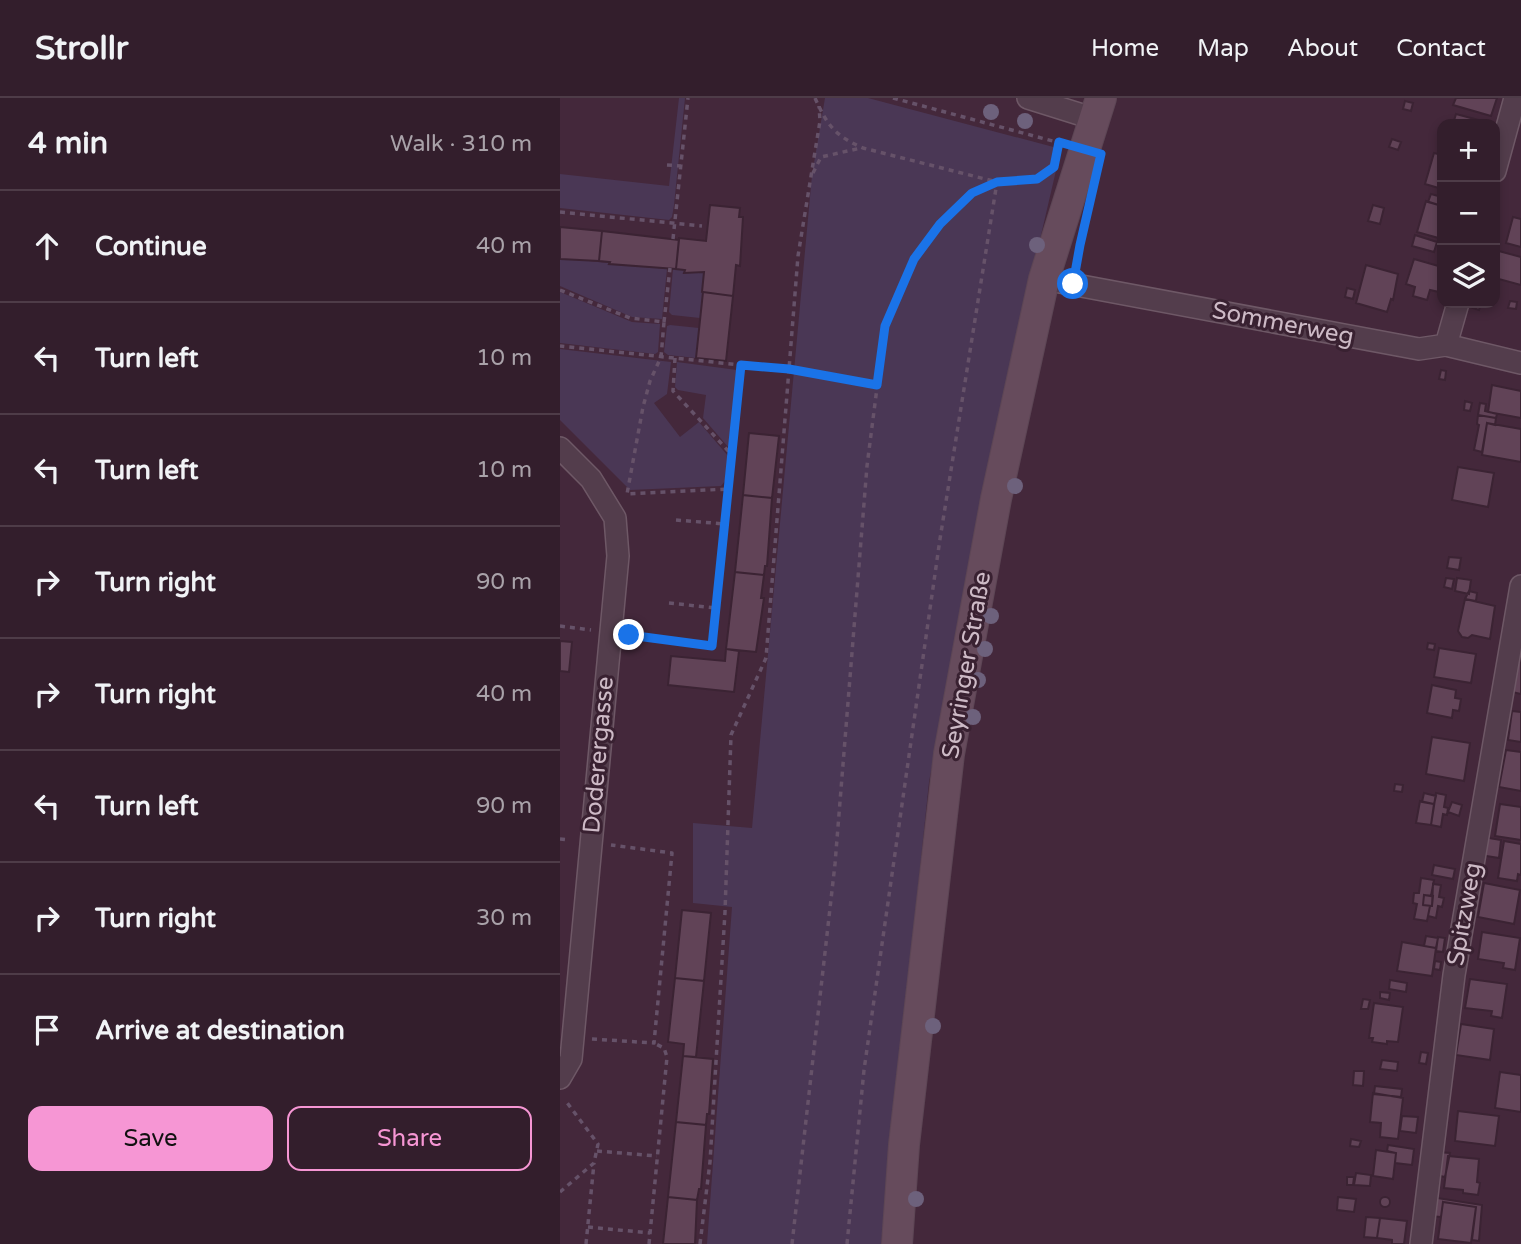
<!DOCTYPE html>
<html lang="en">
<head>
<meta charset="utf-8">
<style>
  :root { --surface:#331e2c; --page:#3b2734; --text:#f1f3f6; --muted:#a9a2a9; --line:#4e3c48; --accent:#f696d4 }
  body { margin:0; font-family:"Varela Round",sans-serif; background:var(--page); color:var(--text) }
  .controls { position:absolute; right:21px; top:21px; display:grid; overflow:hidden; border-radius:14px; box-shadow:0 4px 10px #0003 }
  .controls button { width:63px; height:63px; display:grid; place-items:center; padding:0; border:0; border-bottom:2px solid var(--line); background:var(--surface); color:var(--text); font:35px sans-serif }
  .stop { position:absolute; width:21px; height:21px; margin:-16px; border:5px solid #1a73e8; border-radius:50%; background:#fff }
  .stop.end { background:#1a73e8; border-color:#fff; box-shadow:0 2px 7px #0008 }
  .list { margin:0; padding:0; list-style:none }
  h2 { display:flex; justify-content:space-between; align-items:center; height:91px; margin:0; padding:0 28px; font-size:30px }
  h2 small { font-size:23px; font-weight:400; color:var(--muted) }
  .list li { display:grid; grid-template-columns:46px 1fr auto; gap:21px; align-items:center; box-sizing:border-box; height:112px; padding:0 28px; border-top:2px solid var(--line) }
  .list b { display:block; font-size:26px; white-space:nowrap }
  .list em { font-size:23px; font-style:normal; color:var(--muted) }
  .actions { display:flex; gap:14px; padding:21px 28px }
  .actions a { flex:1; padding:16px 0; border:2px solid var(--accent); border-radius:14px; text-align:center; font-size:24px; color:var(--accent) }
  .actions .main { background:var(--accent); color:#111 }
  .icon { flex:none; width:38px; height:38px; fill:none; stroke:currentColor; stroke-width:2; stroke-linecap:round; stroke-linejoin:round }
  .map { position:relative; flex:none; width:961px; height:1146px; overflow:hidden }
  header { display:flex; align-items:center; gap:42px; box-sizing:border-box; height:98px; padding:0 35px; background:var(--surface); border-bottom:2px solid var(--line) }
  header strong { font-size:33px }
  nav { display:flex; gap:38px; margin-inline-start:auto; font-size:24px }
  main { display:flex }
  aside { flex:1; background:var(--surface) }
  .map>svg:first-child { display:block }
  .green { fill:#4a3755 }
  .building { fill:#614357; stroke:#3b2333; stroke-width:2 }
  .lines { fill:none; stroke-linecap:round; stroke-linejoin:round }
  .street-casing { stroke:#6e5866; stroke-width:24 }
  .secondary-casing { stroke:#5d4655; stroke-width:32 }
  .path { stroke:#665269; stroke-width:3.5; stroke-dasharray:5 5; stroke-linecap:butt }
  .street { stroke:#533d4c; stroke-width:21 }
  .secondary { stroke:#664b5c; stroke-width:30 }
  .tree { fill:#6d617c }
  .route { stroke:#1a73e8; stroke-width:9 }
  .labels { text-anchor:middle; stroke-width:6; stroke-linejoin:round; paint-order:stroke }
  .street-label { font-size:24px; fill:#cdbac6; stroke:#392131 }
</style>
</head>
<body>
<header>
<strong>Strollr</strong>
<nav><a>Home</a><a>Map</a><a>About</a><a>Contact</a></nav>
</header>
<main>
<aside>
<h2>4 min<small>Walk · 310 m</small></h2>
<ul class="list">
<li><svg class="icon" aria-label="ahead" viewBox="0 0 24 24"><path d="M12 20V5M6 11l6-6 6 6"/></svg><div><b>Continue</b></div><em>40 m</em></li>
<li><svg class="icon" aria-label="left" viewBox="0 0 24 24"><path d="M17 20v-9H6M10 6l-5 5 5 5"/></svg><div><b>Turn left</b></div><em>10 m</em></li>
<li><svg class="icon" aria-label="left" viewBox="0 0 24 24"><path d="M17 20v-9H6M10 6l-5 5 5 5"/></svg><div><b>Turn left</b></div><em>10 m</em></li>
<li><svg class="icon" aria-label="right" viewBox="0 0 24 24"><path d="M7 20v-9h11M14 6l5 5-5 5"/></svg><div><b>Turn right</b></div><em>90 m</em></li>
<li><svg class="icon" aria-label="right" viewBox="0 0 24 24"><path d="M7 20v-9h11M14 6l5 5-5 5"/></svg><div><b>Turn right</b></div><em>40 m</em></li>
<li><svg class="icon" aria-label="left" viewBox="0 0 24 24"><path d="M17 20v-9H6M10 6l-5 5 5 5"/></svg><div><b>Turn left</b></div><em>90 m</em></li>
<li><svg class="icon" aria-label="right" viewBox="0 0 24 24"><path d="M7 20v-9h11M14 6l5 5-5 5"/></svg><div><b>Turn right</b></div><em>30 m</em></li>
<li><svg class="icon" aria-label="arrive" viewBox="0 0 24 24"><path d="M6 21V4h12l-3 4 3 4H6"/></svg><div><b>Arrive at destination</b></div></li>
</ul>
<div class="actions"><a class="main">Save</a><a>Share</a></div>
</aside>
<div class="map">
<svg width="961" height="1146" viewBox="0 0 961 1146">
  <rect width="100%" height="100%" fill="#44283b"/>
  <path class="green" d="M 119,0 L 125,0 L 114,107 L 112,119 L 109,122 L 0,110 L 0,76 L 109,88 Z
    M 265,0 L 308,0 L 501,51 L 429,361 L 369,684 L 321,1146 L 147,1146 L 172,809 L 133,805 L 133,725 L 192,730 L 252,77 Z
    M 0,160 L 107,171 L 102,221 L 72,219 L 0,188 Z
    M 113,171 L 145,174 L 140,220 L 112,217 L 109,214 Z
    M 0,194 L 72,224 L 100,226 L 98,254 L 95,256 L 0,245 Z
    M 110,227 L 139,230 L 136,260 L 108,257 L 104,254 L 107,228 Z
    M 0,251 L 111,264 L 107,296 L 94,305 L 120,339 L 139,324 L 168,358 L 165,383 L 161,388 L 70,392 L 0,322 Z
    M 117,264 L 177,272 L 169,350 L 143,320 L 146,297 L 118,292 L 115,289 Z"/>
  <path class="building" d="M 896,0 L 937,0 L 931,18 L 893,7 Z
    M 845,3 L 853,5 L 851,13 L 843,11 Z
    M 896,16 L 922,23 L 921,26 L 893,26 Z
    M 832,41 L 841,44 L 838,52 L 829,49 Z
    M 874,55 L 882,57 L 882,91 L 865,86 Z
    M 871,96 L 882,99 L 882,108 L 868,104 Z
    M 866,103 L 882,108 L 882,141 L 857,134 Z
    M 150,107 L 180,110 L 179,119 L 183,119 L 180,168 L 176,167 L 173,198 L 142,194 L 144,174 L 124,175 L 125,172 L 116,171 L 119,140 L 146,143 Z
    M 813,107 L 824,110 L 820,126 L 808,123 Z
    M 953,119 L 961,121 L 961,149 L 946,145 Z
    M 0,129 L 42,133 L 39,163 L 0,161 Z
    M 42,133 L 119,142 L 116,171 L 49,166 L 50,164 L 39,163 Z
    M 855,137 L 877,144 L 874,154 L 852,148 Z
    M 935,152 L 961,159 L 961,187 L 935,180 Z
    M 854,161 L 882,169 L 882,184 L 879,194 L 870,192 L 867,202 L 853,198 L 855,189 L 846,186 Z
    M 806,167 L 838,176 L 833,202 L 831,201 L 827,214 L 796,205 Z
    M 787,190 L 795,192 L 793,201 L 785,199 Z
    M 143,194 L 173,198 L 166,263 L 136,260 Z
    M 950,203 L 957,204 L 956,211 L 948,210 Z
    M 911,205 L 921,205 L 919,212 L 910,209 Z
    M 881,272 L 886,273 L 885,282 L 879,281 Z
    M 932,287 L 961,293 L 961,320 L 928,314 Z
    M 905,303 L 912,305 L 910,313 L 904,312 Z
    M 920,305 L 926,306 L 925,313 L 937,316 L 936,320 L 918,317 Z
    M 918,317 L 936,320 L 935,327 L 927,325 L 922,354 L 914,352 L 919,327 L 917,326 Z
    M 927,325 L 961,331 L 961,364 L 922,357 Z
    M 189,335 L 219,338 L 212,400 L 183,397 Z
    M 898,369 L 934,375 L 928,409 L 892,402 Z
    M 183,397 L 212,400 L 207,468 L 205,468 L 204,477 L 175,474 Z
    M 889,459 L 901,460 L 899,472 L 887,470 Z
    M 175,474 L 204,477 L 201,500 L 204,500 L 196,554 L 166,551 Z
    M 886,480 L 894,481 L 892,491 L 884,489 Z
    M 897,480 L 911,482 L 909,496 L 895,493 Z
    M 909,493 L 917,495 L 916,503 L 905,501 Z
    M 905,501 L 935,508 L 930,541 L 912,537 L 908,540 L 902,539 L 898,533 Z
    M 0,543 L 12,544 L 9,574 L 0,573 Z
    M 868,545 L 875,546 L 874,552 L 867,551 Z
    M 879,550 L 916,556 L 911,585 L 874,579 Z
    M 166,551 L 179,553 L 174,594 L 108,587 L 111,558 L 165,563 Z
    M 958,562 L 961,563 L 961,596 L 952,594 Z
    M 872,587 L 896,592 L 895,600 L 901,601 L 899,613 L 893,612 L 892,620 L 867,615 Z
    M 952,613 L 961,614 L 961,644 L 948,642 Z
    M 872,639 L 910,645 L 904,683 L 866,676 Z
    M 946,652 L 961,654 L 961,693 L 939,689 Z
    M 835,686 L 843,687 L 842,694 L 834,693 Z
    M 864,695 L 876,698 L 874,706 L 862,704 Z
    M 876,695 L 886,697 L 884,709 L 888,710 L 887,717 L 883,716 L 881,729 L 871,727 Z
    M 860,703 L 874,706 L 871,727 L 856,725 Z
    M 892,704 L 902,707 L 899,718 L 888,714 Z
    M 940,706 L 961,709 L 961,742 L 935,738 Z
    M 923,739 L 941,742 L 939,760 L 920,757 Z
    M 944,743 L 961,746 L 961,777 L 958,776 L 957,783 L 938,780 Z
    M 874,767 L 895,771 L 893,781 L 872,777 Z
    M 861,780 L 874,782 L 871,798 L 864,797 L 863,807 L 870,808 L 867,823 L 854,821 L 857,806 L 853,805 L 854,795 L 859,795 Z
    M 924,785 L 960,792 L 954,826 L 918,819 Z
    M 873,786 L 881,787 L 879,799 L 884,800 L 882,809 L 878,808 L 876,820 L 868,818 L 870,808 L 872,808 Z
    M 864,797 L 873,798 L 872,808 L 863,807 Z
    M 122,812 L 151,815 L 144,883 L 115,880 Z
    M 922,834 L 960,840 L 955,872 L 943,870 L 944,865 L 918,861 Z
    M 866,838 L 878,840 L 876,850 L 864,848 Z
    M 878,839 L 885,840 L 883,854 L 876,853 Z
    M 842,844 L 876,850 L 872,878 L 837,873 Z
    M 875,863 L 881,864 L 880,872 L 874,871 Z
    M 115,880 L 144,883 L 136,959 L 123,958 L 124,946 L 108,944 Z
    M 910,881 L 947,886 L 942,920 L 931,918 L 932,913 L 905,910 Z
    M 830,882 L 847,885 L 846,894 L 829,891 Z
    M 820,894 L 830,895 L 829,902 L 820,900 Z
    M 803,901 L 810,902 L 808,911 L 801,911 Z
    M 814,905 L 843,909 L 838,944 L 827,943 L 827,946 L 812,944 L 813,940 L 809,940 Z
    M 901,926 L 934,931 L 930,962 L 896,957 Z
    M 861,954 L 868,955 L 866,966 L 859,965 Z
    M 123,958 L 153,961 L 149,1016 L 147,1016 L 146,1027 L 116,1024 Z
    M 822,962 L 838,964 L 837,973 L 820,971 Z
    M 794,973 L 804,973 L 803,988 L 793,987 Z
    M 940,974 L 961,977 L 961,1014 L 935,1010 Z
    M 815,988 L 842,991 L 841,999 L 814,996 Z
    M 813,995 L 843,1000 L 838,1041 L 820,1039 L 821,1025 L 810,1024 Z
    M 898,1013 L 939,1018 L 935,1048 L 895,1043 Z
    M 842,1018 L 858,1019 L 856,1035 L 840,1033 Z
    M 116,1024 L 146,1027 L 141,1091 L 139,1091 L 137,1102 L 108,1099 Z
    M 791,1041 L 801,1043 L 799,1049 L 790,1048 Z
    M 828,1047 L 854,1051 L 852,1067 L 835,1065 L 836,1055 L 827,1053 Z
    M 816,1052 L 836,1055 L 833,1081 L 813,1078 Z
    M 878,1054 L 890,1055 L 885,1079 L 875,1077 Z
    M 888,1058 L 919,1061 L 917,1084 L 920,1085 L 918,1097 L 903,1095 L 903,1092 L 884,1090 Z
    M 796,1075 L 811,1077 L 810,1088 L 794,1087 Z
    M 787,1079 L 794,1079 L 793,1087 L 787,1087 Z
    M 108,1099 L 137,1102 L 135,1146 L 103,1146 Z
    M 778,1099 L 796,1101 L 794,1114 L 777,1112 Z
    M 871,1099 L 922,1107 L 919,1143 L 912,1142 L 916,1109 L 883,1104 L 881,1119 L 869,1118 Z
    M820 1104a5 5 0 1 1 10 0a5 5 0 1 1-10 0Z
    M 883,1104 L 916,1109 L 911,1145 L 878,1141 Z
    M 806,1119 L 820,1120 L 817,1140 L 804,1139 Z
    M 820,1120 L 847,1123 L 844,1146 L 832,1146 L 832,1142 L 817,1140 Z"/>
  <g class="lines">
    <defs>
      <path id="street" d="M 468,0 L 535,21
        M 935,73 L 955,0
        M 484,181 L 859,251 L 886,247 L 961,265
        M 886,247 L 898,205
        M 0,350 L 31,381 L 55,420 L 58,458 L 11,961 L 0,980
        M 861,1146 L 894,877 L 961,488"/>
      <path id="secondary" d="M 337,1146 L 344,1047 L 389,656 L 436,401 L 484,181 L 541,0"/>
    </defs>
    <use href="#street" class="street-casing"/>
    <use href="#secondary" class="secondary-casing"/>
    <path class="path" d="M 255,0 C 267,27 275,38 303,50 L 437,84 L 477,81 L 493,70
      M 333,0 L 500,45
      M 107,67 L 121,68
      M 253,75 L 261,59 L 301,50
      M 0,114 L 142,128
      M 113,141 L 128,0
      M 0,192 L 70,220 L 104,224 L 101,259 L 90,283 L 83,309 L 67,396 L 168,391 L 181,267 L 0,248
      M 104,224 L 110,170
      M 115,260 L 113,293 L 172,357
      M 182,268 L 229,271 L 238,158 L 260,23 L 259,8
      M 116,422 L 165,426
      M 109,505 L 156,510
      M 0,528 L 31,532
      M 71,537 L 152,548 L 168,391
      M 0,741 L 9,742
      M 32,941 L 94,945 L 112,755 L 51,747
      M 37,1053 L 97,1058
      M 0,1094 L 34,1065 L 38,1046 L 5,1002
      M 28,1129 L 90,1135
      M 26,1146 L 34,1065
      M 89,1146 L 107,959 L 104,950 L 94,945
      M 140,1146 L 150,1064 L 165,814 L 171,637 L 206,560 L 229,271 L 317,287
      M 232,1146 L 275,766 L 307,368 L 325,227 L 354,161 L 380,126 L 412,95 L 437,84
      M 287,1146 L 304,972 L 380,441 L 437,84"/>
    <use href="#street" class="street"/>
    <use href="#secondary" class="secondary"/>
  </g>
  <g class="tree">
    <circle cx="431" cy="14" r="8"/>
    <circle cx="465" cy="23" r="8"/>
    <circle cx="477" cy="147" r="8"/>
    <circle cx="455" cy="388" r="8"/>
    <circle cx="431" cy="518" r="8"/>
    <circle cx="425" cy="551" r="8"/>
    <circle cx="418" cy="582" r="8"/>
    <circle cx="413" cy="619" r="8"/>
    <circle cx="373" cy="928" r="8"/>
    <circle cx="356" cy="1101" r="8"/>
  </g>
  <g class="lines">
    <path class="route" d="M 69,537 L 152,548 L 181,267 L 229,271 L 317,287 L 325,228 L 354,161 L 380,126 L 412,95 L 437,84 L 477,81 L 494,69 L 499,44 L 541,56 L 520,147 L 513,186"/>
  </g>
  <g class="labels">
    <g class="street-label">
      <text transform="translate(723 225) rotate(11)" y="8">Sommerweg</text>
      <text transform="translate(406 567) rotate(-80)" y="8">Seyringer Straße</text>
      <text transform="translate(38 657) rotate(-85)" y="8">Doderergasse</text>
      <text transform="translate(904 816) rotate(-80)" y="8">Spitzweg</text>
    </g>
  </g>
</svg>
<div class="controls">
<button>+</button>
<button>−</button>
<button><svg class="icon" aria-label="layers" viewBox="0 0 24 24"><path d="M12 4l9 5-9 5-9-5zM3 14l9 5 9-5"/></svg></button>
</div>
<div class="stop" style="left:513px;top:186px"></div>
<div class="stop end" style="left:69px;top:537px"></div>
</div>
</main>
</body>
</html>
